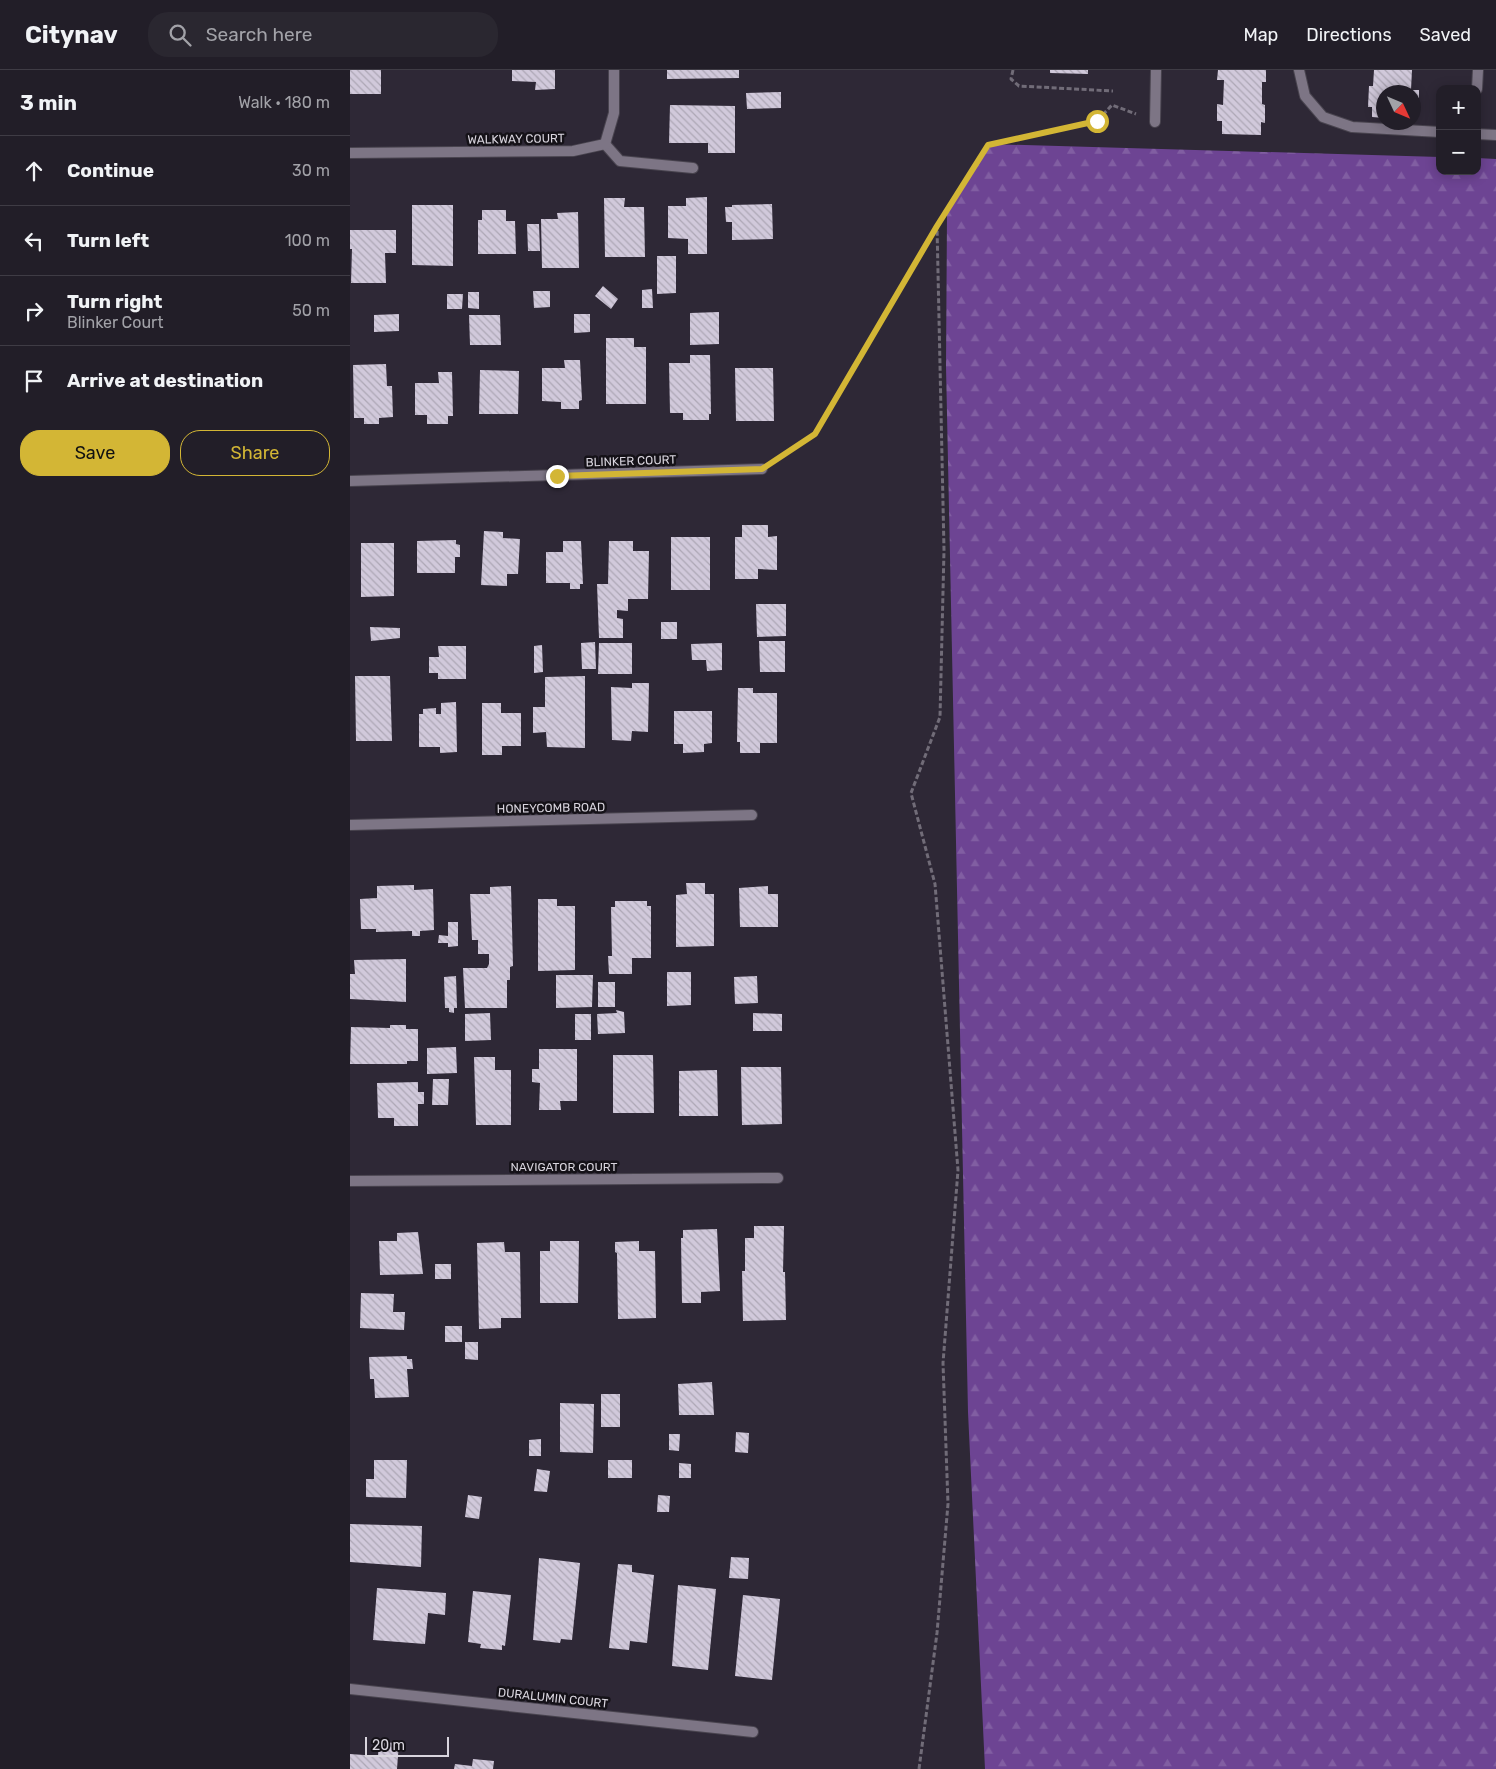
<!DOCTYPE html>
<html lang="en">
<head>
<meta charset="utf-8">
<style>
  :root { --surface:#221e28; --page:#2a2730; --text:#f1f3f6; --muted:#a2a2a8; --line:#3f3c45; --accent:#d3b635 }
  body { margin:0; font-family:Rubik,sans-serif; background:var(--page); color:var(--text) }
  .controls { position:absolute; right:15px; top:15px; display:grid; overflow:hidden; border-radius:10px; box-shadow:0 2px 12px #0003 }
  .controls button { width:45px; height:45px; display:grid; place-items:center; padding:0; border:0; border-bottom:1px solid var(--line); background:var(--surface); color:var(--text); font:25px sans-serif }
  .compass { position:absolute; left:1026px; top:15px; width:45px; height:45px; border-radius:50%; background:var(--surface); box-shadow:0 2px 12px #0003; rotate:134deg }
  .scale { position:absolute; left:15px; bottom:12px; width:84px; box-sizing:border-box; padding-left:5px; border:2px solid #d9d5de; border-top:0; font-size:14px; line-height:18px; white-space:nowrap; color:#d9d5de; -webkit-text-stroke:4px #151218; paint-order:stroke }
  .stop { position:absolute; width:15px; height:15px; margin:-11px; border:4px solid #d3b635; border-radius:50%; background:#fff }
  .stop.end { background:#d3b635; border-color:#fff; box-shadow:0 1px 5px #0008 }
  .list { margin:0; padding:0; list-style:none }
  h2 { display:flex; justify-content:space-between; align-items:center; height:65px; margin:0; padding:0 20px; font-size:21px }
  h2 small { font-size:16px; font-weight:400; color:var(--muted) }
  .list li { display:grid; grid-template-columns:32px 1fr auto; gap:15px; align-items:center; box-sizing:border-box; height:70px; padding:0 20px; border-top:1px solid var(--line) }
  .list b { display:block; font-size:19px; white-space:nowrap }
  .list p { margin:0; font-size:16px; white-space:nowrap; color:var(--muted) }
  .list em { font-size:16px; font-style:normal; color:var(--muted) }
  .actions { display:flex; gap:10px; padding:15px 20px }
  .actions a { flex:1; padding:11px 0; border:1px solid var(--accent); border-radius:20px; text-align:center; font-size:18px; color:var(--accent) }
  .actions .main { background:var(--accent); color:#111 }
  .icon { flex:none; width:28px; height:28px; fill:none; stroke:currentColor; stroke-width:2; stroke-linecap:round; stroke-linejoin:round }
  .map { position:relative; flex:none; width:1146px; height:1699px; overflow:hidden }
  header { display:flex; align-items:center; gap:30px; box-sizing:border-box; height:70px; padding:0 25px; background:var(--surface); border-bottom:1px solid var(--line) }
  header strong { font-size:24px }
  nav { display:flex; gap:28px; margin-inline-start:auto; font-size:18px }
  .search { width:350px; height:45px; background:var(--page); display:flex; align-items:center; gap:12px; box-sizing:border-box; padding:0 18px; border-radius:20px; color:var(--muted); font-size:19px }
  main { display:flex }
  aside { flex:1; background:var(--surface) }
  .map>svg:first-child { display:block }
  .forest { fill:url(#forest-firs) }
  .building { fill:url(#building-back-hatch) }
  .lines { fill:none; stroke-linecap:round; stroke-linejoin:round }
  .lane-casing { stroke:#49444f; stroke-width:12 }
  .street-casing { stroke:#49444f; stroke-width:12 }
  .path { stroke:#716c78; stroke-width:3; stroke-dasharray:5 2.5; stroke-linecap:butt }
  .lane { stroke:#7d7585; stroke-width:10 }
  .street { stroke:#7d7585; stroke-width:10 }
  .route { stroke:#d3b635; stroke-width:6 }
  .labels { text-anchor:middle; stroke-width:5; stroke-linejoin:round; paint-order:stroke }
  .street-label { font-size:12px; fill:#d9d5de; stroke:#151218 }
</style>
</head>
<body>
<header>
<strong>Citynav</strong>
<div class="search"><svg class="icon" aria-label="search" viewBox="0 0 24 24"><circle cx="10" cy="10" r="6"/><path d="M15 15l6 6"/></svg>Search here</div>
<nav><a>Map</a><a>Directions</a><a>Saved</a></nav>
</header>
<main>
<aside>
<h2>3 min<small>Walk · 180 m</small></h2>
<ul class="list">
<li><svg class="icon" aria-label="ahead" viewBox="0 0 24 24"><path d="M12 20V5M6 11l6-6 6 6"/></svg><div><b>Continue</b></div><em>30 m</em></li>
<li><svg class="icon" aria-label="left" viewBox="0 0 24 24"><path d="M17 20v-9H6M10 6l-5 5 5 5"/></svg><div><b>Turn left</b></div><em>100 m</em></li>
<li><svg class="icon" aria-label="right" viewBox="0 0 24 24"><path d="M7 20v-9h11M14 6l5 5-5 5"/></svg><div><b>Turn right</b><p>Blinker Court</p></div><em>50 m</em></li>
<li><svg class="icon" aria-label="arrive" viewBox="0 0 24 24"><path d="M6 21V4h12l-3 4 3 4H6"/></svg><div><b>Arrive at destination</b></div></li>
</ul>
<div class="actions"><a class="main">Save</a><a>Share</a></div>
</aside>
<div class="map">
<svg width="1146" height="1699" viewBox="0 0 1146 1699">
  <defs>
    <pattern id="forest-firs" width="22" height="20" patternUnits="userSpaceOnUse" patternTransform="scale(1.25)"><rect width="22" height="20" fill="#6d4493"/><path d="M5 1l3.5 6h-7zM16 11l3.5 6h-7z" fill="#815ea2"/></pattern>
    <pattern id="building-back-hatch" width="6" height="6" patternUnits="userSpaceOnUse" patternTransform="scale(1.25)"><rect width="6" height="6" fill="#d1c9db"/><path d="M-1 5l2 2M0 0l6 6M5-1l2 2" fill="none" stroke="#ada7b5"/></pattern>
  </defs>
  <rect width="100%" height="100%" fill="#2e2836"/>
  <path class="forest" d="M 637,74 L 1090,87 L 1090,101 L 1127,101 L 1127,88 L 1146,89 L 1146,1699 L 635,1699 L 618,1342 L 596,296 L 597,144 Z"/>
  <path class="building" d="M 0,0 L 31,0 L 31,24 L 0,24 Z
    M 162,0 L 205,0 L 205,19 L 185,20 L 186,12 L 162,11 Z
    M 317,0 L 389,0 L 389,8 L 317,9 Z
    M 700,0 L 738,0 L 738,4 L 700,3 Z
    M 868,0 L 916,0 L 916,12 L 912,12 L 912,34 L 915,35 L 915,53 L 911,52 L 911,65 L 872,64 L 872,51 L 867,51 L 867,34 L 873,35 L 874,10 L 867,10 Z
    M 1024,0 L 1062,0 L 1061,20 L 1069,20 L 1069,35 L 1064,35 L 1064,22 L 1034,22 L 1034,48 L 1022,47 L 1022,37 L 1018,37 L 1019,16 L 1023,16 Z
    M 431,22 L 431,38 L 397,39 L 396,23 Z
    M 320,35 L 385,36 L 385,83 L 358,83 L 358,73 L 319,73 Z
    M 357,127 L 357,184 L 338,184 L 338,169 L 318,168 L 318,136 L 336,136 L 336,128 Z
    M 254,128 L 275,128 L 274,137 L 294,137 L 295,187 L 255,187 Z
    M 422,134 L 423,169 L 382,170 L 382,152 L 376,152 L 375,137 L 382,137 L 382,135 Z
    M 62,135 L 103,135 L 103,196 L 62,195 Z
    M 132,140 L 156,140 L 156,151 L 165,151 L 166,184 L 128,184 L 128,150 L 132,150 Z
    M 228,142 L 229,198 L 192,198 L 191,149 L 208,149 L 207,143 Z
    M 177,154 L 189,154 L 190,181 L 178,181 Z
    M 0,160 L 46,160 L 46,183 L 35,183 L 36,213 L 1,213 L 2,179 L 0,179 Z
    M 307,186 L 326,186 L 326,223 L 307,224 Z
    M 253,216 L 268,229 L 261,239 L 245,226 Z
    M 302,219 L 303,238 L 292,238 L 292,220 Z
    M 183,221 L 200,221 L 200,237 L 184,238 Z
    M 118,222 L 129,222 L 129,239 L 118,238 Z
    M 97,224 L 113,224 L 112,239 L 97,239 Z
    M 369,242 L 369,274 L 340,275 L 340,243 Z
    M 49,244 L 49,261 L 24,262 L 24,245 Z
    M 224,244 L 240,244 L 240,262 L 224,263 Z
    M 119,245 L 150,245 L 151,275 L 120,275 Z
    M 256,268 L 284,268 L 284,277 L 296,277 L 296,334 L 256,334 Z
    M 340,285 L 360,285 L 361,344 L 359,344 L 359,350 L 333,350 L 333,343 L 320,343 L 319,293 L 340,293 Z
    M 214,290 L 230,290 L 232,330 L 229,331 L 229,339 L 211,339 L 211,332 L 192,331 L 192,298 L 215,298 Z
    M 36,294 L 37,316 L 42,316 L 43,347 L 29,348 L 29,354 L 14,354 L 14,348 L 4,348 L 3,295 Z
    M 385,298 L 423,298 L 424,351 L 386,351 Z
    M 130,300 L 169,301 L 168,344 L 129,344 Z
    M 88,302 L 102,302 L 103,346 L 98,346 L 98,354 L 77,354 L 77,345 L 65,345 L 65,313 L 89,313 Z
    M 392,455 L 418,455 L 418,467 L 427,466 L 427,500 L 408,499 L 408,509 L 385,509 L 385,467 L 392,467 Z
    M 134,461 L 153,462 L 153,468 L 170,469 L 168,504 L 157,504 L 157,516 L 131,515 Z
    M 321,467 L 360,467 L 360,520 L 321,520 Z
    M 106,470 L 106,474 L 110,475 L 110,487 L 105,487 L 105,503 L 67,503 L 67,471 Z
    M 213,471 L 231,471 L 233,514 L 230,514 L 230,519 L 220,519 L 220,513 L 196,513 L 196,482 L 213,482 Z
    M 259,471 L 283,471 L 283,481 L 299,481 L 298,529 L 278,529 L 278,541 L 267,540 L 267,548 L 273,549 L 273,568 L 249,568 L 247,514 L 258,514 Z
    M 11,473 L 44,473 L 44,526 L 11,527 Z
    M 406,534 L 436,534 L 436,566 L 407,567 Z
    M 311,552 L 327,552 L 327,569 L 311,569 Z
    M 20,557 L 50,558 L 50,568 L 21,571 Z
    M 409,571 L 435,571 L 435,602 L 410,602 Z
    M 245,572 L 246,599 L 232,599 L 231,573 Z
    M 249,573 L 282,573 L 282,604 L 248,604 Z
    M 372,573 L 372,600 L 357,601 L 356,590 L 342,590 L 341,574 Z
    M 192,575 L 193,602 L 184,603 L 184,576 Z
    M 88,576 L 116,576 L 116,609 L 88,609 L 88,603 L 79,603 L 79,587 L 89,587 Z
    M 5,606 L 40,606 L 42,671 L 6,671 Z
    M 235,606 L 235,678 L 197,677 L 196,662 L 183,663 L 183,637 L 195,637 L 195,607 Z
    M 282,613 L 299,613 L 298,662 L 282,661 L 281,671 L 262,670 L 261,617 L 282,618 Z
    M 388,618 L 403,618 L 403,623 L 427,623 L 427,673 L 410,673 L 410,683 L 390,683 L 390,672 L 387,672 Z
    M 106,632 L 107,682 L 90,683 L 90,677 L 69,677 L 69,644 L 73,644 L 73,639 L 86,638 L 86,644 L 91,644 L 91,633 Z
    M 132,633 L 151,633 L 151,643 L 171,643 L 171,676 L 152,676 L 152,685 L 132,685 Z
    M 324,641 L 362,641 L 362,673 L 354,674 L 354,682 L 333,683 L 333,674 L 324,674 Z
    M 336,813 L 355,813 L 355,824 L 364,824 L 364,876 L 326,877 L 326,825 L 337,824 Z
    M 64,815 L 64,820 L 83,819 L 84,860 L 70,861 L 70,866 L 62,866 L 62,861 L 26,862 L 26,859 L 11,859 L 10,829 L 27,828 L 27,816 Z
    M 161,816 L 163,896 L 160,897 L 160,910 L 157,910 L 157,938 L 115,938 L 113,898 L 137,898 L 139,894 L 139,884 L 128,884 L 128,870 L 122,870 L 120,824 L 140,824 L 140,817 Z
    M 418,816 L 418,824 L 428,824 L 428,857 L 390,857 L 389,818 Z
    M 188,829 L 207,829 L 207,836 L 225,836 L 225,900 L 188,901 Z
    M 265,831 L 297,831 L 297,836 L 301,836 L 301,888 L 282,888 L 282,904 L 259,904 L 258,886 L 262,886 L 261,837 L 265,837 Z
    M 98,852 L 108,852 L 108,876 L 98,877 L 98,873 L 88,873 L 89,865 L 98,866 Z
    M 56,889 L 56,932 L 0,929 L 0,904 L 5,904 L 4,890 Z
    M 317,902 L 341,902 L 341,935 L 317,936 Z
    M 206,905 L 243,905 L 242,937 L 206,938 Z
    M 106,906 L 107,938 L 104,938 L 104,943 L 99,942 L 99,938 L 95,938 L 94,907 Z
    M 407,906 L 408,933 L 385,934 L 384,907 Z
    M 248,912 L 265,912 L 265,937 L 248,937 Z
    M 266,940 L 274,942 L 275,963 L 248,964 L 247,944 L 267,943 Z
    M 140,943 L 141,970 L 115,971 L 115,944 Z
    M 403,943 L 432,944 L 432,961 L 403,961 Z
    M 225,944 L 241,944 L 241,970 L 225,970 Z
    M 40,955 L 56,955 L 56,959 L 68,959 L 68,991 L 57,991 L 57,994 L 0,994 L 1,957 L 40,958 Z
    M 106,977 L 107,1003 L 77,1004 L 77,978 Z
    M 189,979 L 227,979 L 227,1031 L 210,1031 L 211,1040 L 189,1040 L 190,1013 L 182,1012 L 182,999 L 189,999 Z
    M 263,985 L 303,985 L 304,1043 L 263,1043 Z
    M 124,987 L 145,987 L 145,1000 L 161,1000 L 161,1055 L 126,1055 Z
    M 391,997 L 431,997 L 432,1054 L 392,1055 Z
    M 367,1000 L 368,1046 L 329,1046 L 329,1001 Z
    M 83,1009 L 99,1009 L 98,1035 L 82,1035 Z
    M 68,1012 L 68,1022 L 74,1022 L 74,1034 L 68,1034 L 68,1056 L 44,1056 L 44,1048 L 28,1048 L 27,1013 Z
    M 404,1156 L 434,1156 L 433,1202 L 435,1202 L 436,1250 L 393,1251 L 392,1201 L 395,1201 L 395,1168 L 404,1168 Z
    M 367,1159 L 370,1221 L 351,1222 L 351,1233 L 332,1233 L 331,1168 L 333,1168 L 333,1160 Z
    M 68,1162 L 73,1204 L 30,1205 L 29,1171 L 47,1171 L 47,1163 Z
    M 200,1171 L 229,1171 L 228,1233 L 190,1233 L 190,1181 L 200,1181 Z
    M 289,1171 L 289,1181 L 305,1181 L 306,1248 L 268,1249 L 267,1183 L 265,1182 L 265,1172 Z
    M 154,1172 L 155,1182 L 170,1182 L 171,1248 L 151,1248 L 151,1258 L 129,1259 L 127,1173 Z
    M 85,1194 L 101,1194 L 101,1209 L 85,1209 Z
    M 11,1223 L 44,1224 L 43,1242 L 55,1242 L 54,1260 L 10,1258 Z
    M 95,1256 L 112,1256 L 112,1272 L 95,1272 Z
    M 115,1272 L 128,1272 L 128,1290 L 115,1289 Z
    M 57,1286 L 57,1289 L 62,1289 L 63,1299 L 57,1299 L 59,1327 L 25,1328 L 24,1309 L 20,1309 L 19,1287 Z
    M 362,1312 L 364,1345 L 329,1345 L 328,1314 Z
    M 251,1324 L 270,1324 L 270,1357 L 251,1357 Z
    M 210,1333 L 244,1334 L 243,1383 L 210,1382 Z
    M 386,1362 L 399,1363 L 398,1383 L 385,1382 Z
    M 319,1364 L 330,1364 L 329,1381 L 319,1380 Z
    M 191,1369 L 191,1386 L 179,1386 L 179,1370 Z
    M 24,1390 L 57,1390 L 56,1428 L 16,1427 L 16,1409 L 24,1409 Z
    M 258,1390 L 282,1390 L 282,1408 L 258,1408 Z
    M 329,1393 L 341,1394 L 341,1408 L 329,1408 Z
    M 187,1399 L 200,1401 L 197,1422 L 184,1421 Z
    M 118,1425 L 132,1427 L 129,1449 L 115,1447 Z
    M 308,1425 L 320,1426 L 319,1442 L 307,1442 Z
    M 0,1454 L 72,1456 L 71,1497 L 0,1492 Z
    M 381,1487 L 399,1488 L 398,1509 L 379,1508 Z
    M 189,1488 L 230,1493 L 222,1570 L 211,1569 L 210,1573 L 183,1570 Z
    M 268,1494 L 282,1495 L 282,1502 L 304,1505 L 297,1573 L 280,1571 L 279,1580 L 259,1578 Z
    M 328,1515 L 366,1519 L 358,1600 L 322,1596 Z
    M 27,1518 L 96,1523 L 95,1545 L 78,1543 L 75,1574 L 23,1570 Z
    M 123,1521 L 161,1525 L 155,1576 L 152,1575 L 152,1580 L 130,1578 L 131,1574 L 118,1572 Z
    M 393,1525 L 430,1529 L 422,1610 L 385,1606 Z
    M 29,1672 L 49,1673 L 47,1699 L 0,1699 L 0,1684 L 28,1686 Z
    M 123,1689 L 144,1691 L 143,1699 L 104,1699 L 105,1694 L 122,1696 Z"/>
  <g class="lines">
    <defs>
      <path id="lane" d="M 949,0 L 955,26 L 973,47 L 1002,57 L 1090,62
        M 1127,64 L 1146,65
        M 255,74 L 270,91 L 343,98"/>
      <path id="street" d="M 1127,19 L 1128,0
        M 805,52 L 806,0
        M 0,83 L 223,81 L 255,74 L 264,43 L 264,0
        M 0,411 L 412,399
        M 0,755 L 402,745
        M 0,1111 L 428,1108
        M 0,1619 L 403,1662"/>
    </defs>
    <use href="#lane" class="lane-casing"/>
    <use href="#street" class="street-casing"/>
    <path class="path" d="M 663,0 L 661,9 L 669,16 L 763,21
      M 427,389 L 465,364 L 587,156 L 638,75 L 747,51 L 762,35 L 786,44
      M 569,1699 L 587,1563 L 598,1434 L 593,1293 L 608,1100 L 585,814 L 561,723 L 590,647 L 594,480 L 587,156"/>
    <use href="#lane" class="lane"/>
    <use href="#street" class="street"/>
  </g>
  <g class="lines">
    <path class="route" d="M 207,406 L 412,399 L 465,364 L 587,156 L 638,75 L 747,51"/>
  </g>
  <g class="labels">
    <g class="street-label">
      <text transform="translate(166 69) rotate(-1)" y="4">WALKWAY COURT</text>
      <text transform="translate(281 391) rotate(-2)" y="4">BLINKER COURT</text>
      <text transform="translate(201 738) rotate(-1)" y="4">HONEYCOMB ROAD</text>
      <text x="214" y="1101">NAVIGATOR COURT</text>
      <text transform="translate(203 1628) rotate(6)" y="4">DURALUMIN COURT</text>
    </g>
  </g>
</svg>
<div class="controls">
<button>+</button>
<button>−</button>
</div>
<svg class="compass" viewBox="-18 -18 36 36"><path d="M0-13l5 13h-10z" fill="#e53935"/><path d="M0 13l5-13h-10z" fill="#a2a2a8"/></svg>
<div class="scale">20 m</div>
<div class="stop" style="left:747px;top:51px"></div>
<div class="stop end" style="left:207px;top:406px"></div>
</div>
</main>
</body>
</html>
